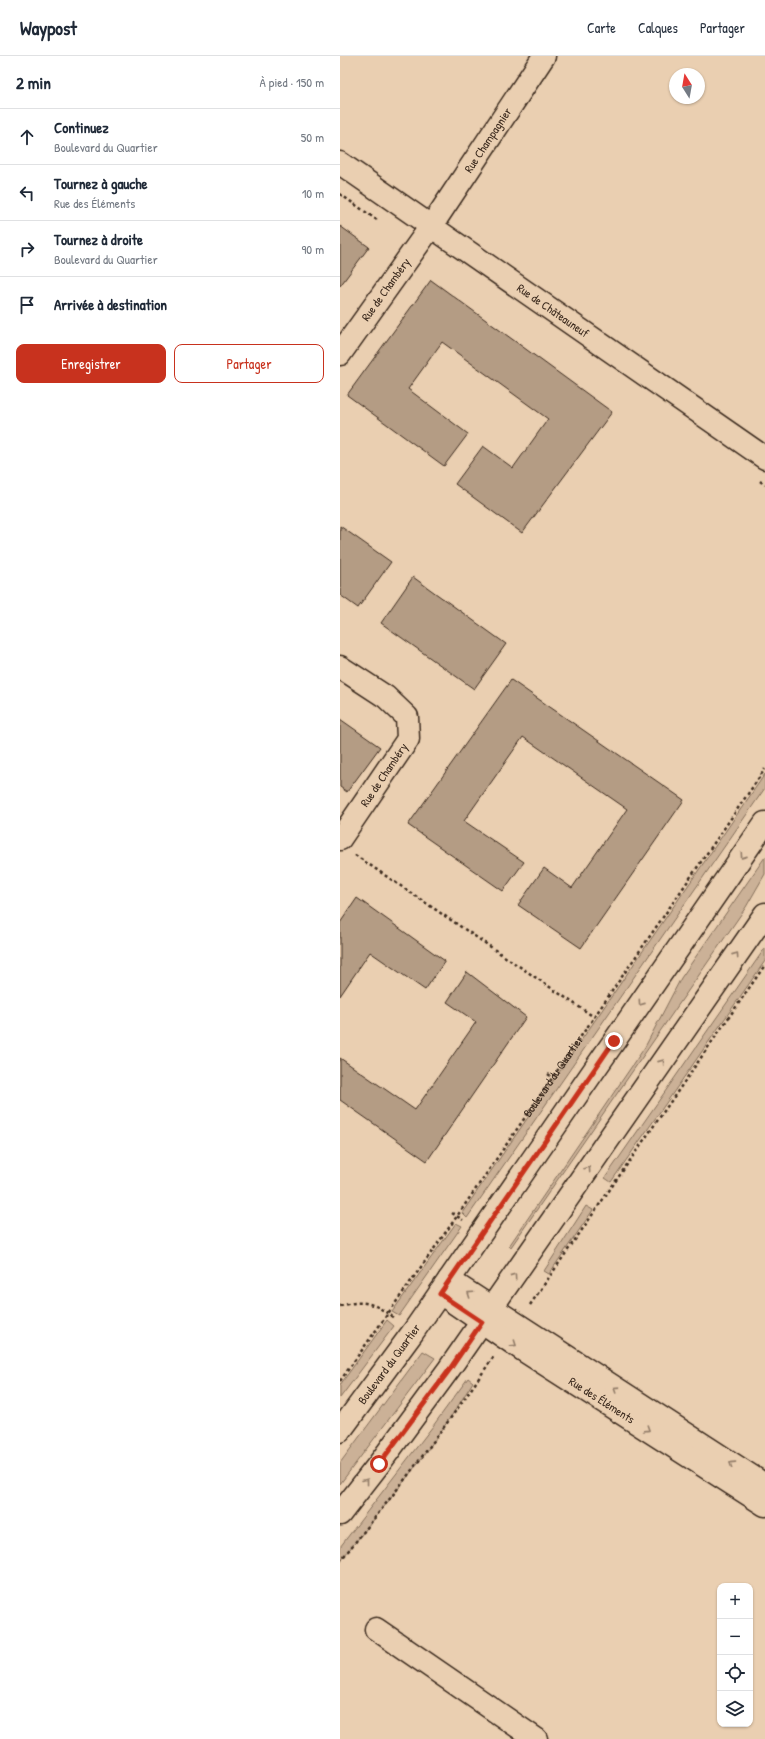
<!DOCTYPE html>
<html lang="fr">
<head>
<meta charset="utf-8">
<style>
  :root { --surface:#fff; --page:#f2f2f3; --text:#1f2937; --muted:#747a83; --line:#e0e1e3; --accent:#c8321e }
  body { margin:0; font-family:"Patrick Hand",sans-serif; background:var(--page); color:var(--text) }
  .controls { position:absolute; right:12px; bottom:12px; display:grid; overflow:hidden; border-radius:8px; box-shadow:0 1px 3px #0004 }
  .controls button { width:36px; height:36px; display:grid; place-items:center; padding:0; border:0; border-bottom:1px solid var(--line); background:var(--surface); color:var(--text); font:20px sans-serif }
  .compass { position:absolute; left:329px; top:12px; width:36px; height:36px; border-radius:50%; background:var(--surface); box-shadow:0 1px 3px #0004; rotate:349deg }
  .stop { position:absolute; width:12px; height:12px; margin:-9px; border:3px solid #c8321e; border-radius:50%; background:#fff }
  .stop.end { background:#c8321e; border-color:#fff; box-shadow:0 1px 4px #0008 }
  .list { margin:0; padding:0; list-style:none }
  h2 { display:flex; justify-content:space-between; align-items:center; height:52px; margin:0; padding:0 16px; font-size:17px }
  h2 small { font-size:13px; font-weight:400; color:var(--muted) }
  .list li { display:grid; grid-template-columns:26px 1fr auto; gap:12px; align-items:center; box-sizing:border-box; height:56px; padding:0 16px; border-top:1px solid var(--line) }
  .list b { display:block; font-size:15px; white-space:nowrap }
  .list p { margin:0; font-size:13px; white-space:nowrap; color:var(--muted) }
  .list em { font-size:13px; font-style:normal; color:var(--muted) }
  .actions { display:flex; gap:8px; padding:12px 16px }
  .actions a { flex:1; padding:9px 0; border:1px solid var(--accent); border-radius:8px; text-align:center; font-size:14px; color:var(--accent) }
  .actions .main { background:var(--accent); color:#fff }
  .icon { flex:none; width:22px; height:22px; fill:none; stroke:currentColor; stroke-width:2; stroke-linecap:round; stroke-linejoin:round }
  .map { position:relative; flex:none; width:425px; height:1683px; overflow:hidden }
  header { display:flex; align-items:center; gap:24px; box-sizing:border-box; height:56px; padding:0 20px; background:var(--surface); border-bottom:1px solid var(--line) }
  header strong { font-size:19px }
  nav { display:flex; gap:22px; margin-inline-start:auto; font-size:14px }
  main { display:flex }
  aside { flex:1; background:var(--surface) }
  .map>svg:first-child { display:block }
  .green { fill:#cbb197; stroke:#836e5a }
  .building { fill:#b49c84; stroke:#3b2a1e }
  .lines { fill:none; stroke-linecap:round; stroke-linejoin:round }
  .minor-casing { stroke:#3b2a1e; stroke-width:25 }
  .major-casing { stroke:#3b2a1e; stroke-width:25 }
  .path { stroke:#3b2a1e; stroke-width:2.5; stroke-dasharray:3 3; stroke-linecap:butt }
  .minor { stroke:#eacfb1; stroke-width:22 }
  .major { stroke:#eacfb1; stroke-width:22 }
  .oneway { stroke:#927c68 }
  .route { stroke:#c8321e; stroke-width:5 }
  .labels { text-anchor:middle; stroke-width:3.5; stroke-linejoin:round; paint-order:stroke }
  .street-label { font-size:12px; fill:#3b2a1e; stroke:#eacfb1 }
</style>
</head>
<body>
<header>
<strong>Waypost</strong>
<nav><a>Carte</a><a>Calques</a><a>Partager</a></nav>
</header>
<main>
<aside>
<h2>2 min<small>À pied · 150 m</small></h2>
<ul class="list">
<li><svg class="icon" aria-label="ahead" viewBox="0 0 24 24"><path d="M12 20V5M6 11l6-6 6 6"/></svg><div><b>Continuez</b><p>Boulevard du Quartier</p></div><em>50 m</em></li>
<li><svg class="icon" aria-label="left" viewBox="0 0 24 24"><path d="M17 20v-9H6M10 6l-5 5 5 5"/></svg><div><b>Tournez à gauche</b><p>Rue des Éléments</p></div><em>10 m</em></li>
<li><svg class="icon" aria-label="right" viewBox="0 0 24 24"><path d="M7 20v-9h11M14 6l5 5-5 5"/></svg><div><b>Tournez à droite</b><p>Boulevard du Quartier</p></div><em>90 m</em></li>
<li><svg class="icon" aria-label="arrive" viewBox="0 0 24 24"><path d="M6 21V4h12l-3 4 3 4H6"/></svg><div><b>Arrivée à destination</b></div></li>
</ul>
<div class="actions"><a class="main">Enregistrer</a><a>Partager</a></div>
</aside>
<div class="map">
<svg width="425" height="1683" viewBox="0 0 425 1683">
  <rect width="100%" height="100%" fill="#eacfb1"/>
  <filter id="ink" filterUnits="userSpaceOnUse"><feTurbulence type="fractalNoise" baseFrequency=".025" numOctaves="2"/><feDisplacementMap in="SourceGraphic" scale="8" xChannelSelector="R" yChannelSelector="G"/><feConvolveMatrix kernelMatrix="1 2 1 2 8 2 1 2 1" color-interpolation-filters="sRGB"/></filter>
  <g filter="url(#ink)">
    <path class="green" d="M 425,718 L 425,732 L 127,1162 L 122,1157 Z
      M 425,801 L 425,818 L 406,851 L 171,1191 L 169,1190 L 305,991 L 341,922 Z
      M 425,892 L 425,905 L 271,1126 L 265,1122 Z
      M 246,1150 L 253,1154 L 209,1218 L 204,1215 Z
      M 116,1167 L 122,1170 L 59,1260 L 52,1256 Z
      M 47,1264 L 54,1270 L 0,1342 L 0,1329 Z
      M 83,1295 L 95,1302 L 0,1428 L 0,1407 Z
      M 128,1322 L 133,1326 C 95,1389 47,1448 0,1505 L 0,1491 L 93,1370 Z"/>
    <path class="building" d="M 0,170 L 29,191 L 0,230 Z
      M 91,224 L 272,356 L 182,477 L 115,428 L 143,390 L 173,412 L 208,363 L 102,286 L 68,333 L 128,378 L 104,410 L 7,339 Z
      M 0,470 L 51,506 L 18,552 L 0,539 Z
      M 73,521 L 166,588 L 134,633 L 41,567 Z
      M 171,624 L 344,744 L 241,892 L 178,849 L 204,812 L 232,832 L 287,753 L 183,681 L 124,765 L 184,806 L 163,835 L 68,769 Z
      M 0,663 L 40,691 L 7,736 L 0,731 Z
      M 17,842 L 105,905 L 85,934 L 30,896 L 0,940 L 0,867 Z
      M 127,916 L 186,961 L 87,1105 L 0,1044 L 0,1002 L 75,1054 L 136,966 L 107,946 Z"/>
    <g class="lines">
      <defs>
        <g id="minor">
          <path id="s2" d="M 0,107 L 425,402"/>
          <path id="s3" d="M 0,298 L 92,169 L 204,0"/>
          <path d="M 0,611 L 46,641 L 67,661 L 68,683 L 0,783"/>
          <path d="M 36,1573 L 196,1683"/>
        </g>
        <g id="major">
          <path d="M 109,1224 L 425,1429"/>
          <path id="s4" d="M 100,1237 L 183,1294 L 425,1449"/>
          <path id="s5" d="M 0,1375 L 73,1276 L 425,767"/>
          <path d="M 0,1458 L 39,1408 L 109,1313 L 425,858"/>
        </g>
      </defs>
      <use href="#minor" class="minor-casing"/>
      <use href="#major" class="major-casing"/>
      <g class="path">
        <path d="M 0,138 L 37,164"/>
        <path d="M 420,425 L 425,429"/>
        <path d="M 15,799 L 254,961"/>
        <path d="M 208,1018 L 212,1021"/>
        <path d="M 112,1157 L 123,1164"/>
        <path d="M 190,1249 L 425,909"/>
        <path d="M 0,1250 C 25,1243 34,1247 54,1262"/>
        <path id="s1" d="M 0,1325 L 113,1166 L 425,713"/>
        <path d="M 0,1505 C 54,1439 106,1371 154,1300"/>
      </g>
      <use href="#minor" class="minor"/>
      <use href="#major" class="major"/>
    </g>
    <defs><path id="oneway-chevron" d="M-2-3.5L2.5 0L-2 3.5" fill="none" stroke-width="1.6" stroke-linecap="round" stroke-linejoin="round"/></defs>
    <g class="oneway">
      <use href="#oneway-chevron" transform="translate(403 800) rotate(125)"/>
      <use href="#oneway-chevron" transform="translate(396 899) rotate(-55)"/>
      <use href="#oneway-chevron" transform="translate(301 947) rotate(125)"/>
      <use href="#oneway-chevron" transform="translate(322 1006) rotate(-55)"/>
      <use href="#oneway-chevron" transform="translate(248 1113) rotate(-55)"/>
      <use href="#oneway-chevron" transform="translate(174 1220) rotate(-55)"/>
      <use href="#oneway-chevron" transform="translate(130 1238) rotate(-146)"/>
      <use href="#oneway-chevron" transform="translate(174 1288) rotate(34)"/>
      <use href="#oneway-chevron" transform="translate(276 1333) rotate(-147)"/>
      <use href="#oneway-chevron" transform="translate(307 1373) rotate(33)"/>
      <use href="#oneway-chevron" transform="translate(392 1408) rotate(-147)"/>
      <use href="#oneway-chevron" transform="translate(26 1425) rotate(-52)"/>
    </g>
  </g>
  <g class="lines" filter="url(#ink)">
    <path class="route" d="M 39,1408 L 110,1313 L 142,1266 L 100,1238 L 274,985"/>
  </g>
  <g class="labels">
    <g class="street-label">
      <text dy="4" stroke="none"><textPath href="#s3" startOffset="260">Rue Champagnier</textPath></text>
      <text dy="4" stroke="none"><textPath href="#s3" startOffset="79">Rue de Chambéry</textPath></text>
      <text dy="4" stroke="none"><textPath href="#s2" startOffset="259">Rue de Châteauneuf</textPath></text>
      <text transform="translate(44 719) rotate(-56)" y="4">Rue de Chambéry</text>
      <text dy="4" stroke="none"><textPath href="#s1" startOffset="372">Boulevard du Quartier</textPath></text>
      <text dy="4" stroke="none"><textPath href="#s5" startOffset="83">Boulevard du Quartier</textPath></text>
      <text dy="4" stroke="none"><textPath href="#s4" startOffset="194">Rue des Éléments</textPath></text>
    </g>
  </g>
</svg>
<div class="controls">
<button>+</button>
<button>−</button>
<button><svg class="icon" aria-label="locate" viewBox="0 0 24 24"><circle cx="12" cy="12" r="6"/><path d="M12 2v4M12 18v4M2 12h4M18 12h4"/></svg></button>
<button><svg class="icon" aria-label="layers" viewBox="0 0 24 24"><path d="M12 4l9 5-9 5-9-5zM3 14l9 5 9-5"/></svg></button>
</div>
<svg class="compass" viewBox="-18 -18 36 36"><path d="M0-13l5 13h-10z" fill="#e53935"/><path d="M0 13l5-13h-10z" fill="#747a83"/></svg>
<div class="stop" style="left:39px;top:1408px"></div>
<div class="stop end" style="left:274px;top:985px"></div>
</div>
</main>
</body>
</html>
